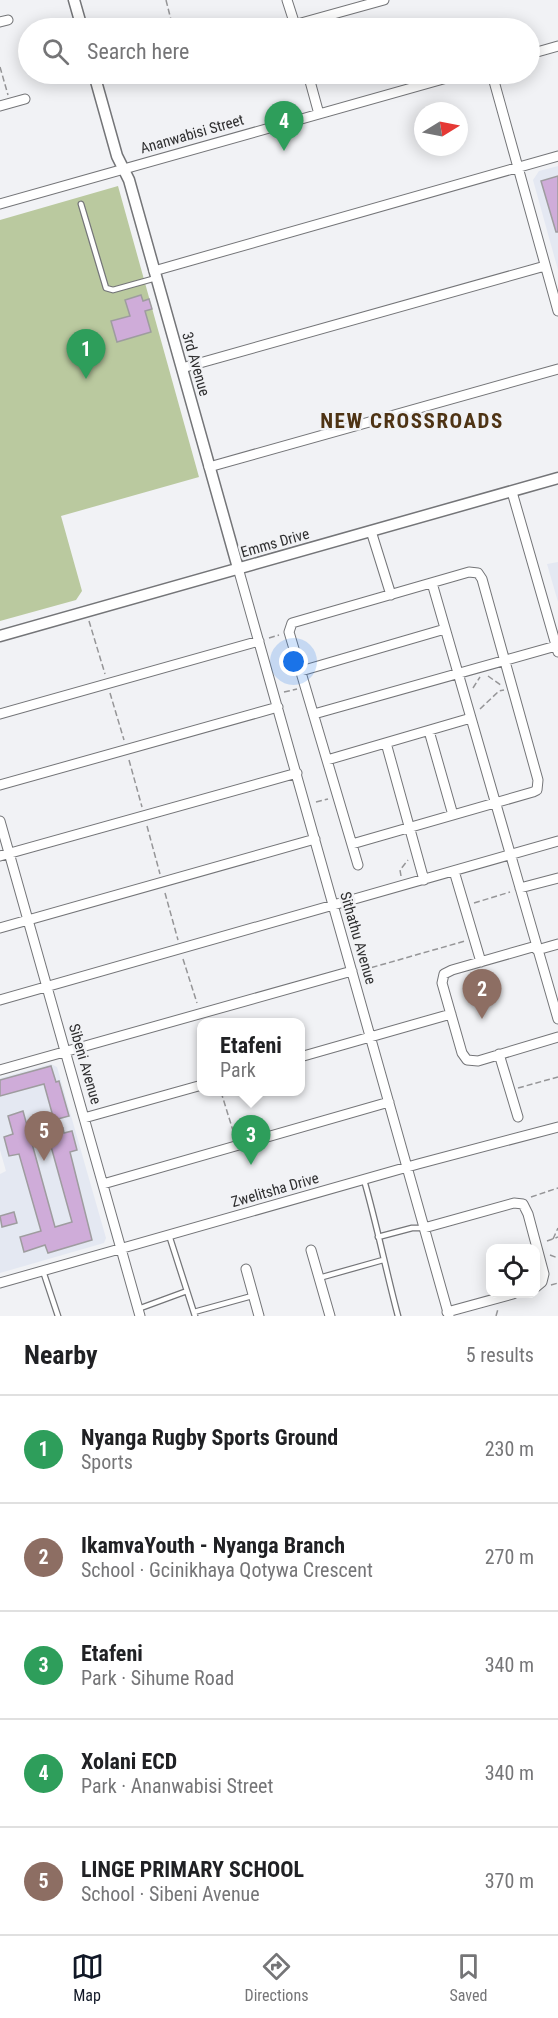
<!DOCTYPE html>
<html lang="en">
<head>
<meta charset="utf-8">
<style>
  :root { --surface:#fff; --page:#f2f2f2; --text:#202124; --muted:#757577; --line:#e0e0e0; --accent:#111827 }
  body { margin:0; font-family:"Roboto Condensed",sans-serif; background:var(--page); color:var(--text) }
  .controls { position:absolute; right:18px; bottom:18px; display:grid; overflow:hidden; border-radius:12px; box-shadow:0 3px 15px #0003 }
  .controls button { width:54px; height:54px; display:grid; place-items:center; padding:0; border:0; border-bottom:2px solid var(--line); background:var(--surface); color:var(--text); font:30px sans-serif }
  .compass { position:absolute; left:414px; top:102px; width:54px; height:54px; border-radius:50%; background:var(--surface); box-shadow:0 3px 15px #0003; rotate:80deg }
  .you { position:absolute; left:294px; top:662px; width:21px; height:21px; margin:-15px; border:4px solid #fff; border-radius:50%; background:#1a73e8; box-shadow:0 0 0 9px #1a73e833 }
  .badge { display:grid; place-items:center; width:39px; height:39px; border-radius:50%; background:var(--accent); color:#fff; font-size:20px; font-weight:700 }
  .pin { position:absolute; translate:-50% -50px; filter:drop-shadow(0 2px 3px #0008) }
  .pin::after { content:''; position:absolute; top:32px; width:21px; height:18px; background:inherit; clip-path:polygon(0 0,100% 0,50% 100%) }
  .popup { position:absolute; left:197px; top:1018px; width:108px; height:78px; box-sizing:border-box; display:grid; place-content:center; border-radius:12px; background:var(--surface); filter:drop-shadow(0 2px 4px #0005); font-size:20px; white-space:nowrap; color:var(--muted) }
  .popup b { font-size:22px; color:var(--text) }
  .popup::after { content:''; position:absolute; left:50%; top:100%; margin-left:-12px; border:12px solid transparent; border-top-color:var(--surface) }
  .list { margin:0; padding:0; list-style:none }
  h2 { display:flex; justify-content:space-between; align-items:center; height:78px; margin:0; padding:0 24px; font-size:26px }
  h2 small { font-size:20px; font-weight:400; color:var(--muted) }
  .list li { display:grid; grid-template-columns:39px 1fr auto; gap:18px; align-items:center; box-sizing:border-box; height:108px; padding:0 24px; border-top:2px solid var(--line) }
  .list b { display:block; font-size:22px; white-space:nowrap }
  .list p { margin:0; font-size:20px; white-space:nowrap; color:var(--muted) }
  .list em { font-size:20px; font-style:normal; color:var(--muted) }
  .icon { flex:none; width:33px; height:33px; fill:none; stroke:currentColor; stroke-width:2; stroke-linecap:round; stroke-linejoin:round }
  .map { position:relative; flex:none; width:558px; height:1316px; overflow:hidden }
  .search { position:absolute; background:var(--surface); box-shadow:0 3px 15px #0003; left:18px; right:18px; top:18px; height:66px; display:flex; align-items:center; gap:15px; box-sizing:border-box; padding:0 21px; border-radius:33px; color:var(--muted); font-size:22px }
  .sheet { height:618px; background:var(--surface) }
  nav { display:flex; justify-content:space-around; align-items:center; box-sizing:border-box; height:84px; border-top:2px solid var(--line); background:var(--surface); font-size:16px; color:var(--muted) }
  nav a { display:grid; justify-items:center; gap:3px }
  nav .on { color:var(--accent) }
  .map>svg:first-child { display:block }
  .built { fill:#e4e8f2 }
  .green { fill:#bac99f }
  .building { fill:#cfacd9; stroke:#9e9c9f; stroke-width:1.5 }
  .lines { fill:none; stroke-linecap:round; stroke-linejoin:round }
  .service-casing { stroke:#747578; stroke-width:7 }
  .minor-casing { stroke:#747578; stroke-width:11 }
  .tertiary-casing { stroke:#747578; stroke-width:13 }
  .path { stroke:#959597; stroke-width:1.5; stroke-dasharray:6 3; stroke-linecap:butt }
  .service { stroke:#fff; stroke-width:4.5 }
  .minor { stroke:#fff; stroke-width:9 }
  .tertiary { stroke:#fff; stroke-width:10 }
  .labels { text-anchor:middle; stroke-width:5; stroke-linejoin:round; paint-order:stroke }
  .street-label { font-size:15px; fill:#2e2e2f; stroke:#f1f2f5 }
  .district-label { font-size:21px; font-weight:bold; letter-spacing:1.5px; fill:#4e3314; stroke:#f1f2f5 }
</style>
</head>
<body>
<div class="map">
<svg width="558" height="1316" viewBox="0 0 558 1316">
  <rect width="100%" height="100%" fill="#f1f2f5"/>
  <path class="built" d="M 558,166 L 558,270 L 533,180 L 539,171 Z
    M 558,562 L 558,602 L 547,564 Z
    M 51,1064 L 57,1067 L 106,1238 L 104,1243 L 0,1273 L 0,1174 L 6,1171 L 0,1150 L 0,1078 Z"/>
  <path class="green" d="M 118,186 L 199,477 L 61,516 L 82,591 L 76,600 L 0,621 L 0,220 Z"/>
  <path class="building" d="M 558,176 L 558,232 L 556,232 L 541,181 Z
    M 141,295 L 143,301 L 149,299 L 152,309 L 145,311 L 151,332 L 117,342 L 111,321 L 130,316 L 125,300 Z
    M 51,1066 L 56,1082 L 59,1081 L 69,1116 L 54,1120 L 44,1084 L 0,1096 L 0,1080 Z
    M 23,1111 L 55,1227 L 72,1222 L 47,1132 L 63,1128 L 64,1133 L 72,1131 L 77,1150 L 70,1152 L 92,1240 L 48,1253 L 45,1245 L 24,1252 L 20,1237 L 41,1231 L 19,1154 L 9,1156 L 4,1137 L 13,1134 L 8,1116 Z
    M 14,1212 L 17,1223 L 2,1227 L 0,1216 Z"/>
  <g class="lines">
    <defs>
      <path id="service" d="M 81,204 L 106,288 L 113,290 L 156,278
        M 364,1180 C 377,1225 386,1271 398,1316
        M 378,1237 L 412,1228 L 424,1228
        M 43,1271 L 58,1316
        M 319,1278 L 383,1260
        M 187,1291 L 195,1316
        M 138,1309 L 187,1291 L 169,1235
        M 194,1312 L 252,1296"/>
      <path id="minor" d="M 287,0 L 296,28
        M 0,22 L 8,20
        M 283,28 L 384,0
        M 530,54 L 558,46
        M 308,74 L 319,114
        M 492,74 L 558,311
        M 0,106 L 25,99
        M 0,204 L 461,74
        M 154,271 L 558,156
        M 182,368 L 545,266
        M 209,467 L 558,369
        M 512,492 L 558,652
        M 371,531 L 391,595
        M 238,568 L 449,1316
        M 432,583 L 558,1019
        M 301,671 L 445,629
        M 0,714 L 259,641
        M 314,714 L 556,646
        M 429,731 L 453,815
        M 386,743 L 424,880
        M 327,760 L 471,718
        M 0,785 L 278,707
        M 0,821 L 140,1316
        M 352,844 L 533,792 L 537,790 L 538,780 L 482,579 L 478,573 L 469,572 L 292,623 L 289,632 L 358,865
        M 0,856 L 297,773
        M 454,871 L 481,962
        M 520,888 L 558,878
        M 0,928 L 315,839
        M 536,946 L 452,970 L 444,974 L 442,983 L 462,1053 L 467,1060 L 478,1061 L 558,1037
        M 537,950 L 558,944
        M 0,1000 L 558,841
        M 499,1054 L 518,1117
        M 300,1057 L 451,1014
        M 0,1070 L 352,971
        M 84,1118 L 202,1085
        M 103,1184 L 389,1102
        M 424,1228 L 514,1203 L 523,1204 L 528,1214 L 544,1274 L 542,1282 L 536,1287
        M 311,1250 L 330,1316
        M 246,1269 L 259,1316
        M 0,1283 L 418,1164 L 558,1127
        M 447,1312 L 513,1294"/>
      <path id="tertiary" d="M 74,0 L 82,28
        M 94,74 L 117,156 L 129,180 L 238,568
        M 0,636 L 558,478"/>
    </defs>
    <use href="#service" class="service-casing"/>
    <use href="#minor" class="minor-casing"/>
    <use href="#tertiary" class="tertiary-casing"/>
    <path class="path" d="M 166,0 L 173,28
      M 0,67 L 8,95
      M 89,621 L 105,674
      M 269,638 L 279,635
      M 488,676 L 502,686
      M 473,688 L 480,677
      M 284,692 L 297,689
      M 110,693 L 124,740
      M 480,709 L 499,691 L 504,690
      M 129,760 L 142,807
      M 316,802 L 328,799
      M 147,826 L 160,874
      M 401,876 L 400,870 L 408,860
      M 165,893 L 178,940
      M 474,903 L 510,892
      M 183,959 L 197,1003
      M 363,970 L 465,941
      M 518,1088 L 558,1077
      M 221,1092 L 235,1137
      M 531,1197 L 558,1188
      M 553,1239 L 558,1228
      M 547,1241 L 558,1237
      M 550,1255 L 558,1258
      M 551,1285 L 558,1283
      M 496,1316 L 498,1309"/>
    <use href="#service" class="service"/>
    <use href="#minor" class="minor"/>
    <use href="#tertiary" class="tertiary"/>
  </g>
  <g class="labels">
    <g class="street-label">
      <text transform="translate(192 134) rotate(-16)" y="5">Ananwabisi Street</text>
      <text transform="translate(196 364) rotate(74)" y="5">3rd Avenue</text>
      <text transform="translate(275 543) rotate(-16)" y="5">Emms Drive</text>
      <text transform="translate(358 938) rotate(74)" y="5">Sithathu Avenue</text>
      <text transform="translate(85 1064) rotate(74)" y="5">Sibeni Avenue</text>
      <text transform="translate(275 1190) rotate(-16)" y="5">Zwelitsha Drive</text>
    </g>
    <g class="district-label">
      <text x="412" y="428">NEW CROSSROADS</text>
    </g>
  </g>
</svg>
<div class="controls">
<button><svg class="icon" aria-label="locate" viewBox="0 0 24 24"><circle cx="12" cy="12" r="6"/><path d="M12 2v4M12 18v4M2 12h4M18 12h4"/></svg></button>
</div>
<svg class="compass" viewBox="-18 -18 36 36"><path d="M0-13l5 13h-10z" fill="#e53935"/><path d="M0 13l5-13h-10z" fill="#757577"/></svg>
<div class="you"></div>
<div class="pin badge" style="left:86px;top:379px;background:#2e9e5b">1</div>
<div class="pin badge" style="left:482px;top:1019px;background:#8d6e63">2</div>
<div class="pin badge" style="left:251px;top:1165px;background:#2e9e5b">3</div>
<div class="popup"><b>Etafeni</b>Park</div>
<div class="pin badge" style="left:284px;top:151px;background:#2e9e5b">4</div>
<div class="pin badge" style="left:44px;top:1161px;background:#8d6e63">5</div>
<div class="search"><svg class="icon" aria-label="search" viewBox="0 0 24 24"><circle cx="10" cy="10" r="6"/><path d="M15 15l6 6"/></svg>Search here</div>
</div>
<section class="sheet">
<h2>Nearby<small>5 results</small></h2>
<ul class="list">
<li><span class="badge" style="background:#2e9e5b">1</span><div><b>Nyanga Rugby Sports Ground</b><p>Sports</p></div><em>230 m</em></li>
<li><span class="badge" style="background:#8d6e63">2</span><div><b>IkamvaYouth - Nyanga Branch</b><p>School · Gcinikhaya Qotywa Crescent</p></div><em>270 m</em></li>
<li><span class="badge" style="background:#2e9e5b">3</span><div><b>Etafeni</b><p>Park · Sihume Road</p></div><em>340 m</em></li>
<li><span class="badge" style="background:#2e9e5b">4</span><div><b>Xolani ECD</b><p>Park · Ananwabisi Street</p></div><em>340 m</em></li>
<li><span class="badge" style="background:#8d6e63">5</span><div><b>LINGE PRIMARY SCHOOL</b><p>School · Sibeni Avenue</p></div><em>370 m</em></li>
</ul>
</section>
<nav>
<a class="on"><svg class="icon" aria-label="map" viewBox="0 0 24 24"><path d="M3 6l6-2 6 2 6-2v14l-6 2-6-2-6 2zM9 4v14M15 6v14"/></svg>Map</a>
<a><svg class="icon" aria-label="directions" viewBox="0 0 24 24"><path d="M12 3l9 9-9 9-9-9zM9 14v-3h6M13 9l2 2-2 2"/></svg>Directions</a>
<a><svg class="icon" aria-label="saved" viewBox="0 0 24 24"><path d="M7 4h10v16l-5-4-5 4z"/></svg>Saved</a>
</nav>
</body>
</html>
